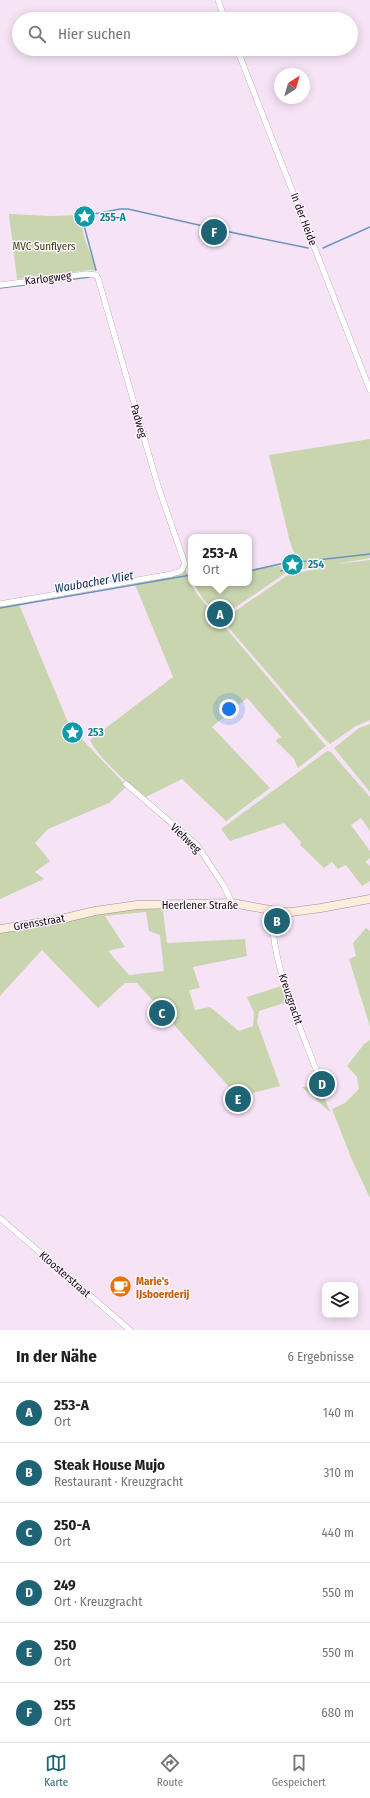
<!DOCTYPE html>
<html lang="de">
<head>
<meta charset="utf-8">
<style>
  :root { --surface:#fff; --page:#f2f2f2; --text:#202124; --muted:#757577; --line:#e0e0e0; --accent:#1f6475 }
  body { margin:0; font-family:"Fira Sans Condensed",sans-serif; background:var(--page); color:var(--text) }
  .controls { position:absolute; right:12px; bottom:12px; display:grid; overflow:hidden; border-radius:8px; box-shadow:0 2px 10px #0003 }
  .controls button { width:36px; height:36px; display:grid; place-items:center; padding:0; border:0; border-bottom:1px solid var(--line); background:var(--surface); color:var(--text); font:20px sans-serif }
  .compass { position:absolute; left:274px; top:68px; width:36px; height:36px; border-radius:50%; background:var(--surface); box-shadow:0 2px 10px #0003; rotate:37deg }
  .you { position:absolute; left:229px; top:709px; width:14px; height:14px; margin:-10px; border:3px solid #fff; border-radius:50%; background:#1a73e8; box-shadow:0 0 0 6px #1a73e833 }
  .badge { display:grid; place-items:center; width:26px; height:26px; border-radius:50%; background:var(--accent); color:#fff; font-size:13px; font-weight:700 }
  .pin { position:absolute; translate:-50% -50%; border:2px solid #fff; box-shadow:0 1px 4px #0006 }
  .popup { position:absolute; left:188px; top:534px; width:64px; height:52px; box-sizing:border-box; display:grid; place-content:center; border-radius:8px; background:var(--surface); filter:drop-shadow(0 1px 3px #0005); font-size:13px; white-space:nowrap; color:var(--muted) }
  .popup b { font-size:15px; color:var(--text) }
  .popup::after { content:''; position:absolute; left:50%; top:100%; margin-left:-8px; border:8px solid transparent; border-top-color:var(--surface) }
  .list { margin:0; padding:0; list-style:none }
  h2 { display:flex; justify-content:space-between; align-items:center; height:52px; margin:0; padding:0 16px; font-size:17px }
  h2 small { font-size:13px; font-weight:400; color:var(--muted) }
  .list li { display:grid; grid-template-columns:26px 1fr auto; gap:12px; align-items:center; box-sizing:border-box; height:60px; padding:0 16px; border-top:1px solid var(--line) }
  .list b { display:block; font-size:15px; white-space:nowrap }
  .list p { margin:0; font-size:13px; white-space:nowrap; color:var(--muted) }
  .list em { font-size:13px; font-style:normal; color:var(--muted) }
  .icon { flex:none; width:22px; height:22px; fill:none; stroke:currentColor; stroke-width:2; stroke-linecap:round; stroke-linejoin:round }
  .map { position:relative; flex:none; width:370px; height:1330px; overflow:hidden }
  .search { position:absolute; background:var(--surface); box-shadow:0 2px 10px #0003; left:12px; right:12px; top:12px; height:44px; display:flex; align-items:center; gap:10px; box-sizing:border-box; padding:0 14px; border-radius:22px; color:var(--muted); font-size:15px }
  .sheet { height:412px; background:var(--surface) }
  nav { display:flex; justify-content:space-around; align-items:center; box-sizing:border-box; height:56px; border-top:1px solid var(--line); background:var(--surface); font-size:11px; color:var(--muted) }
  nav a { display:grid; justify-items:center; gap:2px }
  nav .on { color:var(--accent) }
  .map>svg:first-child { display:block }
  .green { fill:#c8d5af; fill-rule:evenodd }
  .lines { fill:none; stroke-linecap:round; stroke-linejoin:round }
  .stream { stroke:#6b94bd; stroke-width:1.5 }
  .street-casing { stroke:#9f8f9f; stroke-width:6 }
  .secondary-casing { stroke:#9f8f9f; stroke-width:9 }
  .street { stroke:#fff; stroke-width:5.5 }
  .secondary { stroke:#feecdc; stroke-width:8 }
  .labels { text-anchor:middle; stroke-width:3; stroke-linejoin:round; paint-order:stroke }
  .culture-label { font-size:11px; font-weight:bold; fill:#0d838f; stroke:#fff4ff; text-anchor:start }
  .street-label { font-size:11px; fill:#110b10; stroke:#fff4ff }
  .park-label { font-size:11px; fill:#364404; stroke:#fff4ff }
  .food-label { font-size:11px; font-weight:bold; fill:#c56008; stroke:#fff4ff; text-anchor:start }
  .water-label { font-size:12px; font-style:italic; fill:#003057; stroke:#fff4ff }
</style>
</head>
<body>
<div class="map">
<svg width="370" height="1330" viewBox="0 0 370 1330">
  <rect width="100%" height="100%" fill="#f6e4f6"/>
  <path class="green" d="M 9,214 L 50,216 L 81,215 L 83,217 C 77,229 94,258 96,271 L 90,270 L 17,279 Z
    M 370,439 L 370,558 L 336,564 L 370,560 L 370,720 L 356,726 L 330,744 L 322,736 L 222,620 L 288,575 L 321,568 L 299,569 L 289,538 L 269,455 Z
    M 294,564 L 297,570 L 286,573 L 221,617 L 204,600 L 193,583 L 249,583 L 249,570 Z
    M 185,569 L 192,586 L 197,594 L 326,746 L 298,768 L 294,759 L 276,741 L 278,738 L 282,738 L 247,698 L 212,727 L 270,788 L 226,821 L 182,779 L 144,798 C 129,784 98,758 90,740 L 173,677 L 134,582 Z
    M 18,602 L 67,720 L 74,731 L 125,784 L 126,787 L 109,803 L 48,829 L 35,843 L 50,861 L 35,872 L 44,879 L 0,899 L 0,605 Z
    M 370,724 L 370,792 L 334,748 L 359,728 Z
    M 327,751 L 331,752 L 370,797 L 370,831 L 361,818 L 351,825 L 370,851 L 370,858 L 365,862 L 370,866 L 370,881 L 362,886 L 346,865 L 338,869 L 332,862 L 324,868 L 300,845 L 301,842 L 284,823 L 230,841 L 221,829 Z
    M 202,906 L 198,908 L 163,911 L 167,943 L 245,939 L 247,956 L 193,967 L 200,988 L 189,990 L 195,1010 L 210,1007 L 239,1031 L 253,1026 L 254,1013 L 247,997 L 281,986 L 287,1002 L 259,1011 L 257,1022 L 280,1086 L 238,1097 L 137,983 L 125,983 L 98,1008 L 42,950 L 0,996 L 0,933 L 114,910 ZM 146,912 L 149,931 L 160,935 L 164,971 L 129,975 L 108,951 L 125,947 L 105,916 Z
    M 366,928 L 370,931 L 370,1027 L 349,959 L 356,956 L 353,943 Z
    M 370,1040 L 370,1198 L 352,1160 L 332,1109 L 345,1103 L 359,1089 L 357,1077 L 347,1066 L 364,1044 Z
    M 320,1086 L 330,1112 L 302,1087 Z"/>
  <g class="lines">
    <path class="stream" d="M 220,230 L 308,248
      M 323,248 L 370,227
      M 96,270 L 82,218 L 84,216 L 120,209 L 128,209 L 212,228
      M 0,288 L 90,277
      M 300,562 L 370,554
      M 249,571 L 289,562 L 293,565
      M 281,571 L 293,565
      M 195,583 L 204,583
      M 0,608 L 191,575"/>
    <defs>
      <path id="street" d="M 218,0 L 225,19
        M 237,49 L 370,390
        M 0,285 L 86,274 L 96,275 L 98,278 L 158,486 L 185,564 L 181,571 L 172,574 L 0,604
        M 126,784 L 197,845 L 224,886 L 232,903
        M 272,910 C 271,962 297,1019 315,1067 L 321,1079 L 326,1082
        M 0,1218 L 130,1330"/>
      <path id="secondary" d="M 0,929 L 57,920 L 95,911 L 137,905 L 232,903 L 281,912 L 291,912 L 321,908 L 370,899"/>
    </defs>
    <use href="#street" class="street-casing"/>
    <use href="#secondary" class="secondary-casing"/>
    <use href="#street" class="street"/>
    <use href="#secondary" class="secondary"/>
  </g>
  <defs>
    <symbol id="sight-disc" viewBox="-11 -11 22 22"><circle r="9.5" fill="#0f9aa8" stroke="#fff4ff"/><path d="M0-6L1.8-2.2L6-1.7L2.9 1.2L3.7 5.4L0 3.3L-3.7 5.4L-2.9 1.2L-6-1.7L-1.8-2.2Z" fill="#fff"/></symbol>
    <symbol id="cafe-disc" viewBox="-11 -11 22 22"><circle r="9.5" fill="#e8710a" stroke="#fff4ff"/><path d="M-5.5-4.5H6V0H3Q3 3.5 0 3.5H-2.5Q-5.5 3.5-5.5 0ZM3-3.2v2h1.7v-2ZM-6 4.5H4V6H-6Z" fill="#fff"/></symbol>
  </defs>
  <g fill-rule="evenodd">
    <use href="#sight-disc" x="72" y="204" width="25" height="25"/>
    <use href="#sight-disc" x="280" y="552" width="25" height="25"/>
    <use href="#sight-disc" x="60" y="720" width="25" height="25"/>
    <use href="#cafe-disc" x="108" y="1274" width="25" height="25"/>
  </g>
  <g class="labels">
    <g class="culture-label">
      <text x="100" y="221">255-A</text>
      <text x="308" y="568">254</text>
      <text x="88" y="736">253</text>
    </g>
    <g class="street-label">
      <text transform="translate(304 219) rotate(69)" y="4">In der Heide</text>
      <text transform="translate(48 278) rotate(-7)" y="4">Karlogweg</text>
      <text transform="translate(139 421) rotate(74)" y="4">Padweg</text>
      <text transform="translate(186 838) rotate(44)" y="4">Viehweg</text>
      <text x="200" y="909">Heerlener Straße</text>
      <text transform="translate(39 922) rotate(-10)" y="4">Grensstraat</text>
      <text transform="translate(291 999) rotate(71)" y="4">Kreuzgracht</text>
      <text transform="translate(65 1274) rotate(41)" y="4">Kloosterstraat</text>
    </g>
    <g class="park-label">
      <text x="44" y="250">MVC Sunflyers</text>
    </g>
    <g class="food-label">
      <text x="136" y="1285">Marie's<tspan x="136" dy="13">IJsboerderij</tspan></text>
    </g>
    <g class="water-label">
      <text transform="translate(94 582) rotate(-10)" y="4">Waubacher Vliet</text>
    </g>
  </g>
</svg>
<div class="controls">
<button><svg class="icon" aria-label="layers" viewBox="0 0 24 24"><path d="M12 4l9 5-9 5-9-5zM3 14l9 5 9-5"/></svg></button>
</div>
<svg class="compass" viewBox="-18 -18 36 36"><path d="M0-13l5 13h-10z" fill="#e53935"/><path d="M0 13l5-13h-10z" fill="#757577"/></svg>
<div class="you"></div>
<div class="pin badge" style="left:220px;top:614px">A</div>
<div class="popup"><b>253-A</b>Ort</div>
<div class="pin badge" style="left:277px;top:921px">B</div>
<div class="pin badge" style="left:162px;top:1013px">C</div>
<div class="pin badge" style="left:322px;top:1084px">D</div>
<div class="pin badge" style="left:238px;top:1099px">E</div>
<div class="pin badge" style="left:214px;top:232px">F</div>
<div class="search"><svg class="icon" aria-label="search" viewBox="0 0 24 24"><circle cx="10" cy="10" r="6"/><path d="M15 15l6 6"/></svg>Hier suchen</div>
</div>
<section class="sheet">
<h2>In der Nähe<small>6 Ergebnisse</small></h2>
<ul class="list">
<li><span class="badge">A</span><div><b>253-A</b><p>Ort</p></div><em>140 m</em></li>
<li><span class="badge">B</span><div><b>Steak House Mujo</b><p>Restaurant · Kreuzgracht</p></div><em>310 m</em></li>
<li><span class="badge">C</span><div><b>250-A</b><p>Ort</p></div><em>440 m</em></li>
<li><span class="badge">D</span><div><b>249</b><p>Ort · Kreuzgracht</p></div><em>550 m</em></li>
<li><span class="badge">E</span><div><b>250</b><p>Ort</p></div><em>550 m</em></li>
<li><span class="badge">F</span><div><b>255</b><p>Ort</p></div><em>680 m</em></li>
</ul>
</section>
<nav>
<a class="on"><svg class="icon" aria-label="map" viewBox="0 0 24 24"><path d="M3 6l6-2 6 2 6-2v14l-6 2-6-2-6 2zM9 4v14M15 6v14"/></svg>Karte</a>
<a><svg class="icon" aria-label="directions" viewBox="0 0 24 24"><path d="M12 3l9 9-9 9-9-9zM9 14v-3h6M13 9l2 2-2 2"/></svg>Route</a>
<a><svg class="icon" aria-label="saved" viewBox="0 0 24 24"><path d="M7 4h10v16l-5-4-5 4z"/></svg>Gespeichert</a>
</nav>
</body>
</html>
